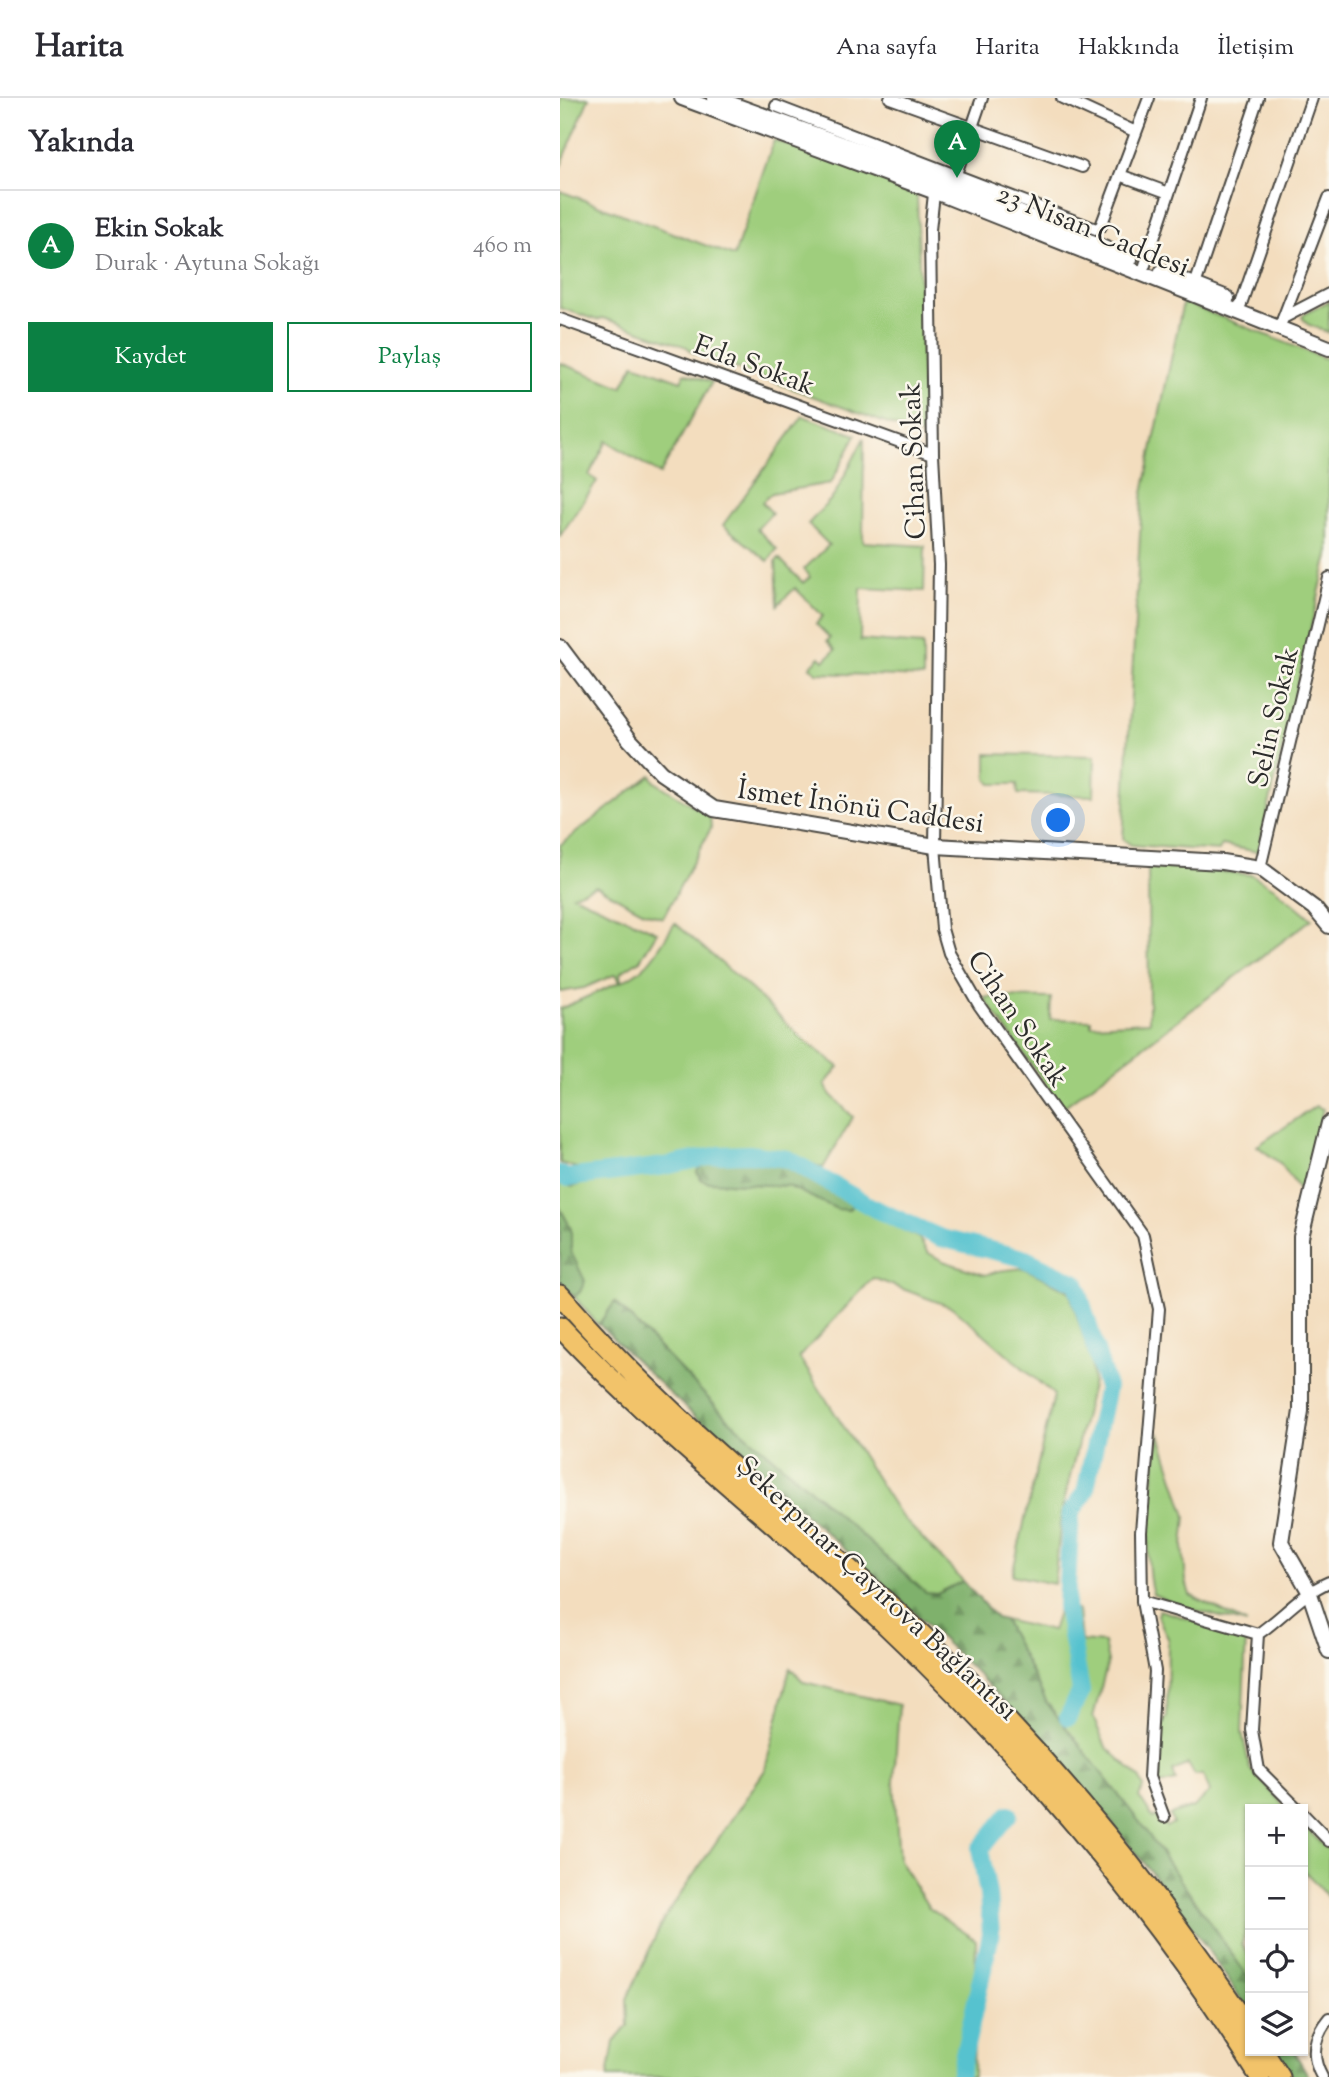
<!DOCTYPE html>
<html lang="tr">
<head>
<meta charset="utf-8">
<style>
  :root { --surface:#fff; --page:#f2f2f3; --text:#2b2b33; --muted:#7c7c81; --line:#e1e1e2; --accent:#0b8043 }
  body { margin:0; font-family:"Sorts Mill Goudy",serif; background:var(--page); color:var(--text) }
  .controls { position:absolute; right:21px; bottom:21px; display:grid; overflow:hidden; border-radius:0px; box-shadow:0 2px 5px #0004 }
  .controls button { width:63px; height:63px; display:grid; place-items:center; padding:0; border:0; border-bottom:2px solid var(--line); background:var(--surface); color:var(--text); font:35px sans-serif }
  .you { position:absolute; left:499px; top:723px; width:24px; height:24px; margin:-18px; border:5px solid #fff; border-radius:50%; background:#1a73e8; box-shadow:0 0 0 10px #1a73e833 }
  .badge { display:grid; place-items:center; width:46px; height:46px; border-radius:50%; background:var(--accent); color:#fff; font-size:23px; font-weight:700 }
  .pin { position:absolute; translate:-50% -58px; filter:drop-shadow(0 2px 4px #0008) }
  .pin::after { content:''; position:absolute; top:37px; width:24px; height:21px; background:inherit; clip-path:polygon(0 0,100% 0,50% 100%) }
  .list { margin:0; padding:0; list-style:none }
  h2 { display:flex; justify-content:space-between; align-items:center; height:91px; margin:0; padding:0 28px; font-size:30px }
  h2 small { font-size:23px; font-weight:400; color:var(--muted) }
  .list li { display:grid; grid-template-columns:46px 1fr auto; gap:21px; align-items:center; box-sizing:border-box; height:112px; padding:0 28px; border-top:2px solid var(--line) }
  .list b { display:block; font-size:26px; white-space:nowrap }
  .list p { margin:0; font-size:23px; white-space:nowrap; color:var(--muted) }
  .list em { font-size:23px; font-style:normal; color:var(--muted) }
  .actions { display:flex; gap:14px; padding:21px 28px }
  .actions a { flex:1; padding:16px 0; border:2px solid var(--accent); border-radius:0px; text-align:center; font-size:24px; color:var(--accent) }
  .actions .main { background:var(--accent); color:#fff }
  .icon { flex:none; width:38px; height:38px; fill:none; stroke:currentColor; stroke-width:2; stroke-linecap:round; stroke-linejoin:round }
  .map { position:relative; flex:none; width:769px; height:1979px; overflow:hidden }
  header { display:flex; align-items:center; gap:42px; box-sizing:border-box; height:98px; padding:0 35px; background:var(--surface); border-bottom:2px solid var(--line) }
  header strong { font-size:33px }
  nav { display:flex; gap:38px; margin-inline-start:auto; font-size:24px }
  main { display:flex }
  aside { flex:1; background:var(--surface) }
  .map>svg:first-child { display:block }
  .grass { fill:#9fce7d; stroke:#657c54; stroke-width:2 }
  .forest { fill:url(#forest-firs); stroke:#556e4c; stroke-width:2 }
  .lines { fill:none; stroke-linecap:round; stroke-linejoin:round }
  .river { stroke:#56c2cf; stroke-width:18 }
  .minor-casing { stroke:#494641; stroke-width:14 }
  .tertiary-casing { stroke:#494641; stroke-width:18 }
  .motorway-casing { stroke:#494641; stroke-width:23 }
  .minor { stroke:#fff; stroke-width:10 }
  .tertiary { stroke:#fff; stroke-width:14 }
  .motorway { stroke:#f2c36a; stroke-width:19 }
  .labels { text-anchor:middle; stroke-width:5; stroke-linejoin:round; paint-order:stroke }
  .street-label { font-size:28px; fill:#2b2b2b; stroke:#fbf7ec }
</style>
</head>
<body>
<header>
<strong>Harita</strong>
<nav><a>Ana sayfa</a><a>Harita</a><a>Hakkında</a><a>İletişim</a></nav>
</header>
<main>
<aside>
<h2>Yakında<small></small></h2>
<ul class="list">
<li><span class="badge">A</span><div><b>Ekin Sokak</b><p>Durak · Aytuna Sokağı</p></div><em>460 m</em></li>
</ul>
<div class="actions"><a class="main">Kaydet</a><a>Paylaş</a></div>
</aside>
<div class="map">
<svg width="769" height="1979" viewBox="0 0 769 1979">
  <defs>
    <pattern id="forest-firs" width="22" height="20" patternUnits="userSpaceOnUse" patternTransform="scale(1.75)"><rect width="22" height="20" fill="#7fb16c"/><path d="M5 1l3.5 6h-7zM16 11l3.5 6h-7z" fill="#689059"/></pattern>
  </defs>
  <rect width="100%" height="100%" fill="#fbf7ec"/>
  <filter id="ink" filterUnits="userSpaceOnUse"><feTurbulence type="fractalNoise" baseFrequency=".0143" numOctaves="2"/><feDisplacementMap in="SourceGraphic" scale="14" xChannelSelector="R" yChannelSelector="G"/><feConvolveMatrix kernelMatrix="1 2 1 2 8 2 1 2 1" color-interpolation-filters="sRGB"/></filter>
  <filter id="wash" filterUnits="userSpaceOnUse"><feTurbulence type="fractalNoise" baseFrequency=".00686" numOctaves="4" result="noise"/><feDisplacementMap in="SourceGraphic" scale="28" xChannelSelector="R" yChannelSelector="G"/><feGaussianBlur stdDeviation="1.57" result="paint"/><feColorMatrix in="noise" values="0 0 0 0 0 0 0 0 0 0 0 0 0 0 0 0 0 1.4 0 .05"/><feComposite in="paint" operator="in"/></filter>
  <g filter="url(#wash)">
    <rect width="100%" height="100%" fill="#f3ddbe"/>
    <path class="grass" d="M 0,0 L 29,0 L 0,70 Z
      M 214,42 L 351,90 L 357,96 L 364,336 L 358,337 L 132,254 L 127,249 L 43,220 L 37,222 L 0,210 L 0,93 L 174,158 Z
      M 769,203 L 769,235 L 747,226 L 742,219 L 745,216 Z
      M 623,204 L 769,262 L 769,453 L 698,754 L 662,747 L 659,753 L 571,747 L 563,741 L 582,400 Z
      M 0,265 L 62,289 L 74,266 L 121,283 L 125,275 L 152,284 L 100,376 L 47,343 L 29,377 L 37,383 L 0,438 Z
      M 243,318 L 296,337 L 271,385 L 212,395 L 202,404 L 212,415 L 197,431 L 217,451 L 208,463 L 163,427 Z
      M 304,340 L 303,444 L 365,448 L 364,493 L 301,490 L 300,542 L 363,547 L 363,579 L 257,575 L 250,569 L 260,559 L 264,563 L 275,552 L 267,543 L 270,540 L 256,526 L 263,518 L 235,490 L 218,507 L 216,463 L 219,460 L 243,485 L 250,479 L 244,471 L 269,447 L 248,426 L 274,398 Z
      M 427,656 L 535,658 L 534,698 L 458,696 L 457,686 L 431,686 L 427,681 Z
      M 91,677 L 95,684 L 150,718 L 151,730 L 103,820 L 84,814 L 36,788 L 13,797 L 97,834 L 80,862 L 60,875 L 61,884 C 91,870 98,851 115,825 L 192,892 L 245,943 L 279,969 L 265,986 L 269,995 L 293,1019 L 263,1070 L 221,1054 L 156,1051 L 110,1064 L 30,1074 L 0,1065 L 0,911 L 60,884 L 56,876 L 24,890 L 0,894 L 0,747 Z
      M 588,766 L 692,777 L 716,791 L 752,821 L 502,1010 L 424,900 L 429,899 L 491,900 L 490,921 L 531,922 L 531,927 L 589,924 Z
      M 756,1008 L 763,1011 L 741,1094 L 721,1066 L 697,1048 Z
      M 142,1066 L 137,1074 L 168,1085 L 228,1088 L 288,1112 L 294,1106 L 359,1140 L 367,1154 L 383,1163 L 425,1177 L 438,1173 L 464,1170 L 509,1193 L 531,1263 L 533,1283 L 502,1412 L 494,1486 L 452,1477 L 494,1297 L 394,1210 L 313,1180 L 239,1259 L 340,1417 L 403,1483 L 377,1496 L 366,1496 L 241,1383 L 169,1322 L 55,1204 L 38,1227 L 0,1182 L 0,1085 L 12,1089 L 41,1080 Z
      M 599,1334 L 626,1418 L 623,1448 L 626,1483 L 630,1497 L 687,1526 C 656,1517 622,1511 593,1496 C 581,1460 595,1375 599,1334 Z
      M 500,1508 L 518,1512 L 521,1543 L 544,1545 L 548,1564 L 533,1619 L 546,1649 L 579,1679 L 583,1689 L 579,1699 L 593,1720 L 599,1718 L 606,1729 L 613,1725 L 610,1717 L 634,1709 L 650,1694 L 643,1677 L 635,1677 L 628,1666 L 613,1673 L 616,1683 L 599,1687 L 594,1676 L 598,1670 L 595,1642 L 597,1634 L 607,1619 L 608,1540 L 597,1517 L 599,1512 L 686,1538 L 682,1634 L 690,1671 L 727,1711 L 690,1711 L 690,1819 L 682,1846 L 690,1860 L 690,1882 L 581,1726 L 487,1605 L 444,1522 L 492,1533 Z
      M 230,1570 L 244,1584 L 339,1607 L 334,1683 L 339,1762 L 369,1810 L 416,1842 L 413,1979 L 48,1979 L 54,1944 L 68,1928 L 67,1901 L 103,1822 L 205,1672 Z
      M 743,1727 L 769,1753 L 769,1800 L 743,1771 Z"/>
    <path class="forest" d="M 188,1060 L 230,1066 L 294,1106 L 288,1112 L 277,1111 L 228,1088 L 149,1084 L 141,1082 L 137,1074 C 148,1058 170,1061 188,1060 Z
      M 0,1110 L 11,1130 L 11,1154 L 25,1183 L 20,1194 L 14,1199 L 0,1182 Z
      M 55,1204 L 169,1322 L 241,1383 L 366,1495 L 377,1496 L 403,1483 L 436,1520 L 444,1522 L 487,1605 L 581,1726 L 690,1882 L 690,1915 C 598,1771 486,1639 362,1522 C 256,1421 141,1331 39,1226 Z
      M 715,1953 L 734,1953 L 749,1979 L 732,1979 Z"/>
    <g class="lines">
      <path class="river" d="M 0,1076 L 6,1080 L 105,1068 L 159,1057 L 189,1056 L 228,1061 L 315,1111 L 381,1140 L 463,1160 L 516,1185 L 547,1289 L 525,1395 L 511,1414 L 506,1508 L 521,1593 L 508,1619
        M 399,1979 L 431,1836 L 428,1796 L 420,1751 L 449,1716"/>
    </g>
  </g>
  <g filter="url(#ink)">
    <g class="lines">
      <defs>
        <path id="minor" d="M 330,0 L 522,69
          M 502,0 L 576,34
          M 216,8 L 536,131 L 541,128 L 589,0
          M 396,76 L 422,0
          M 560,77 L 609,95
          M 375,87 L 370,132 L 373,356 L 379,467 L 375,748 L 382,831 L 389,855 L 419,907 L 583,1137 L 599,1211 L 581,1434 L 582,1503 L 698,1536 C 724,1518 741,1496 769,1484
          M 585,167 L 641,0
          M 635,187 L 698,0
          M 681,206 L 752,0
          M 723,220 L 769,196
          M 0,221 L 373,356
          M 722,223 L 769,100
          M 700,770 L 769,480
          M 582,1503 L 595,1573 L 589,1679 L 604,1719
          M 698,1536 L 692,1632 L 699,1672 L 738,1711
          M 743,1716 L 769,1743
          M 762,1979 C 750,1958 754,1938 769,1920"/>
        <path id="tertiary" d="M 122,0 L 373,93 L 769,250
          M 155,0 L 378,81 L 570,161
          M 602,174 L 667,200
          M 0,549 L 70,642 L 101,675 L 154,711 L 375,748 L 662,764 L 700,770 L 754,810 L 769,828
          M 769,1025 L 741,1139 L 741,1313 L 721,1444 L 749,1493 L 769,1553"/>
        <path id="motorway" d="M 0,1197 C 107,1322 239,1422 359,1534 C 485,1653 594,1788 690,1932
          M 0,1229 C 100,1336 217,1424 324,1525 C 467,1660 595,1811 700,1979
          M 703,1953 L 720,1979"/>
      </defs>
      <use href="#minor" class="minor-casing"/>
      <use href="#tertiary" class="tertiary-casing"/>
      <use href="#motorway" class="motorway-casing"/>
      <use href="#minor" class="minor"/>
      <use href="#tertiary" class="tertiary"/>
      <use href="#motorway" class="motorway"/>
    </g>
  </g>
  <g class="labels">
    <g class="street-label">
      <text transform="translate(534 131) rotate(22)" y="10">23 Nisan Caddesi</text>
      <text transform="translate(195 266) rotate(20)" y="10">Eda Sokak</text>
      <text transform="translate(352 363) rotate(-92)" y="10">Cihan Sokak</text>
      <text transform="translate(712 619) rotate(-77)" y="10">Selin Sokak</text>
      <text transform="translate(301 707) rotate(8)" y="10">İsmet İnönü Caddesi</text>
      <text transform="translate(459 920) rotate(56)" y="10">Cihan Sokak</text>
      <text transform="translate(318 1489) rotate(43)" y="10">Şekerpınar-Çayırova Bağlantısı</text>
    </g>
  </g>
</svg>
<div class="controls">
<button>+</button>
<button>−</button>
<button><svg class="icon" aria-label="locate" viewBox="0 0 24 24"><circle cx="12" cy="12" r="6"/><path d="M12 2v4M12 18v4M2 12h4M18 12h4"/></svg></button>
<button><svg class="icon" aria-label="layers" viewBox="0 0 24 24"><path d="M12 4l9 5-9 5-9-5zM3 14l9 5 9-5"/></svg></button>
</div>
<div class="you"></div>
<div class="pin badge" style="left:397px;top:80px">A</div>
</div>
</main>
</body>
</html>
